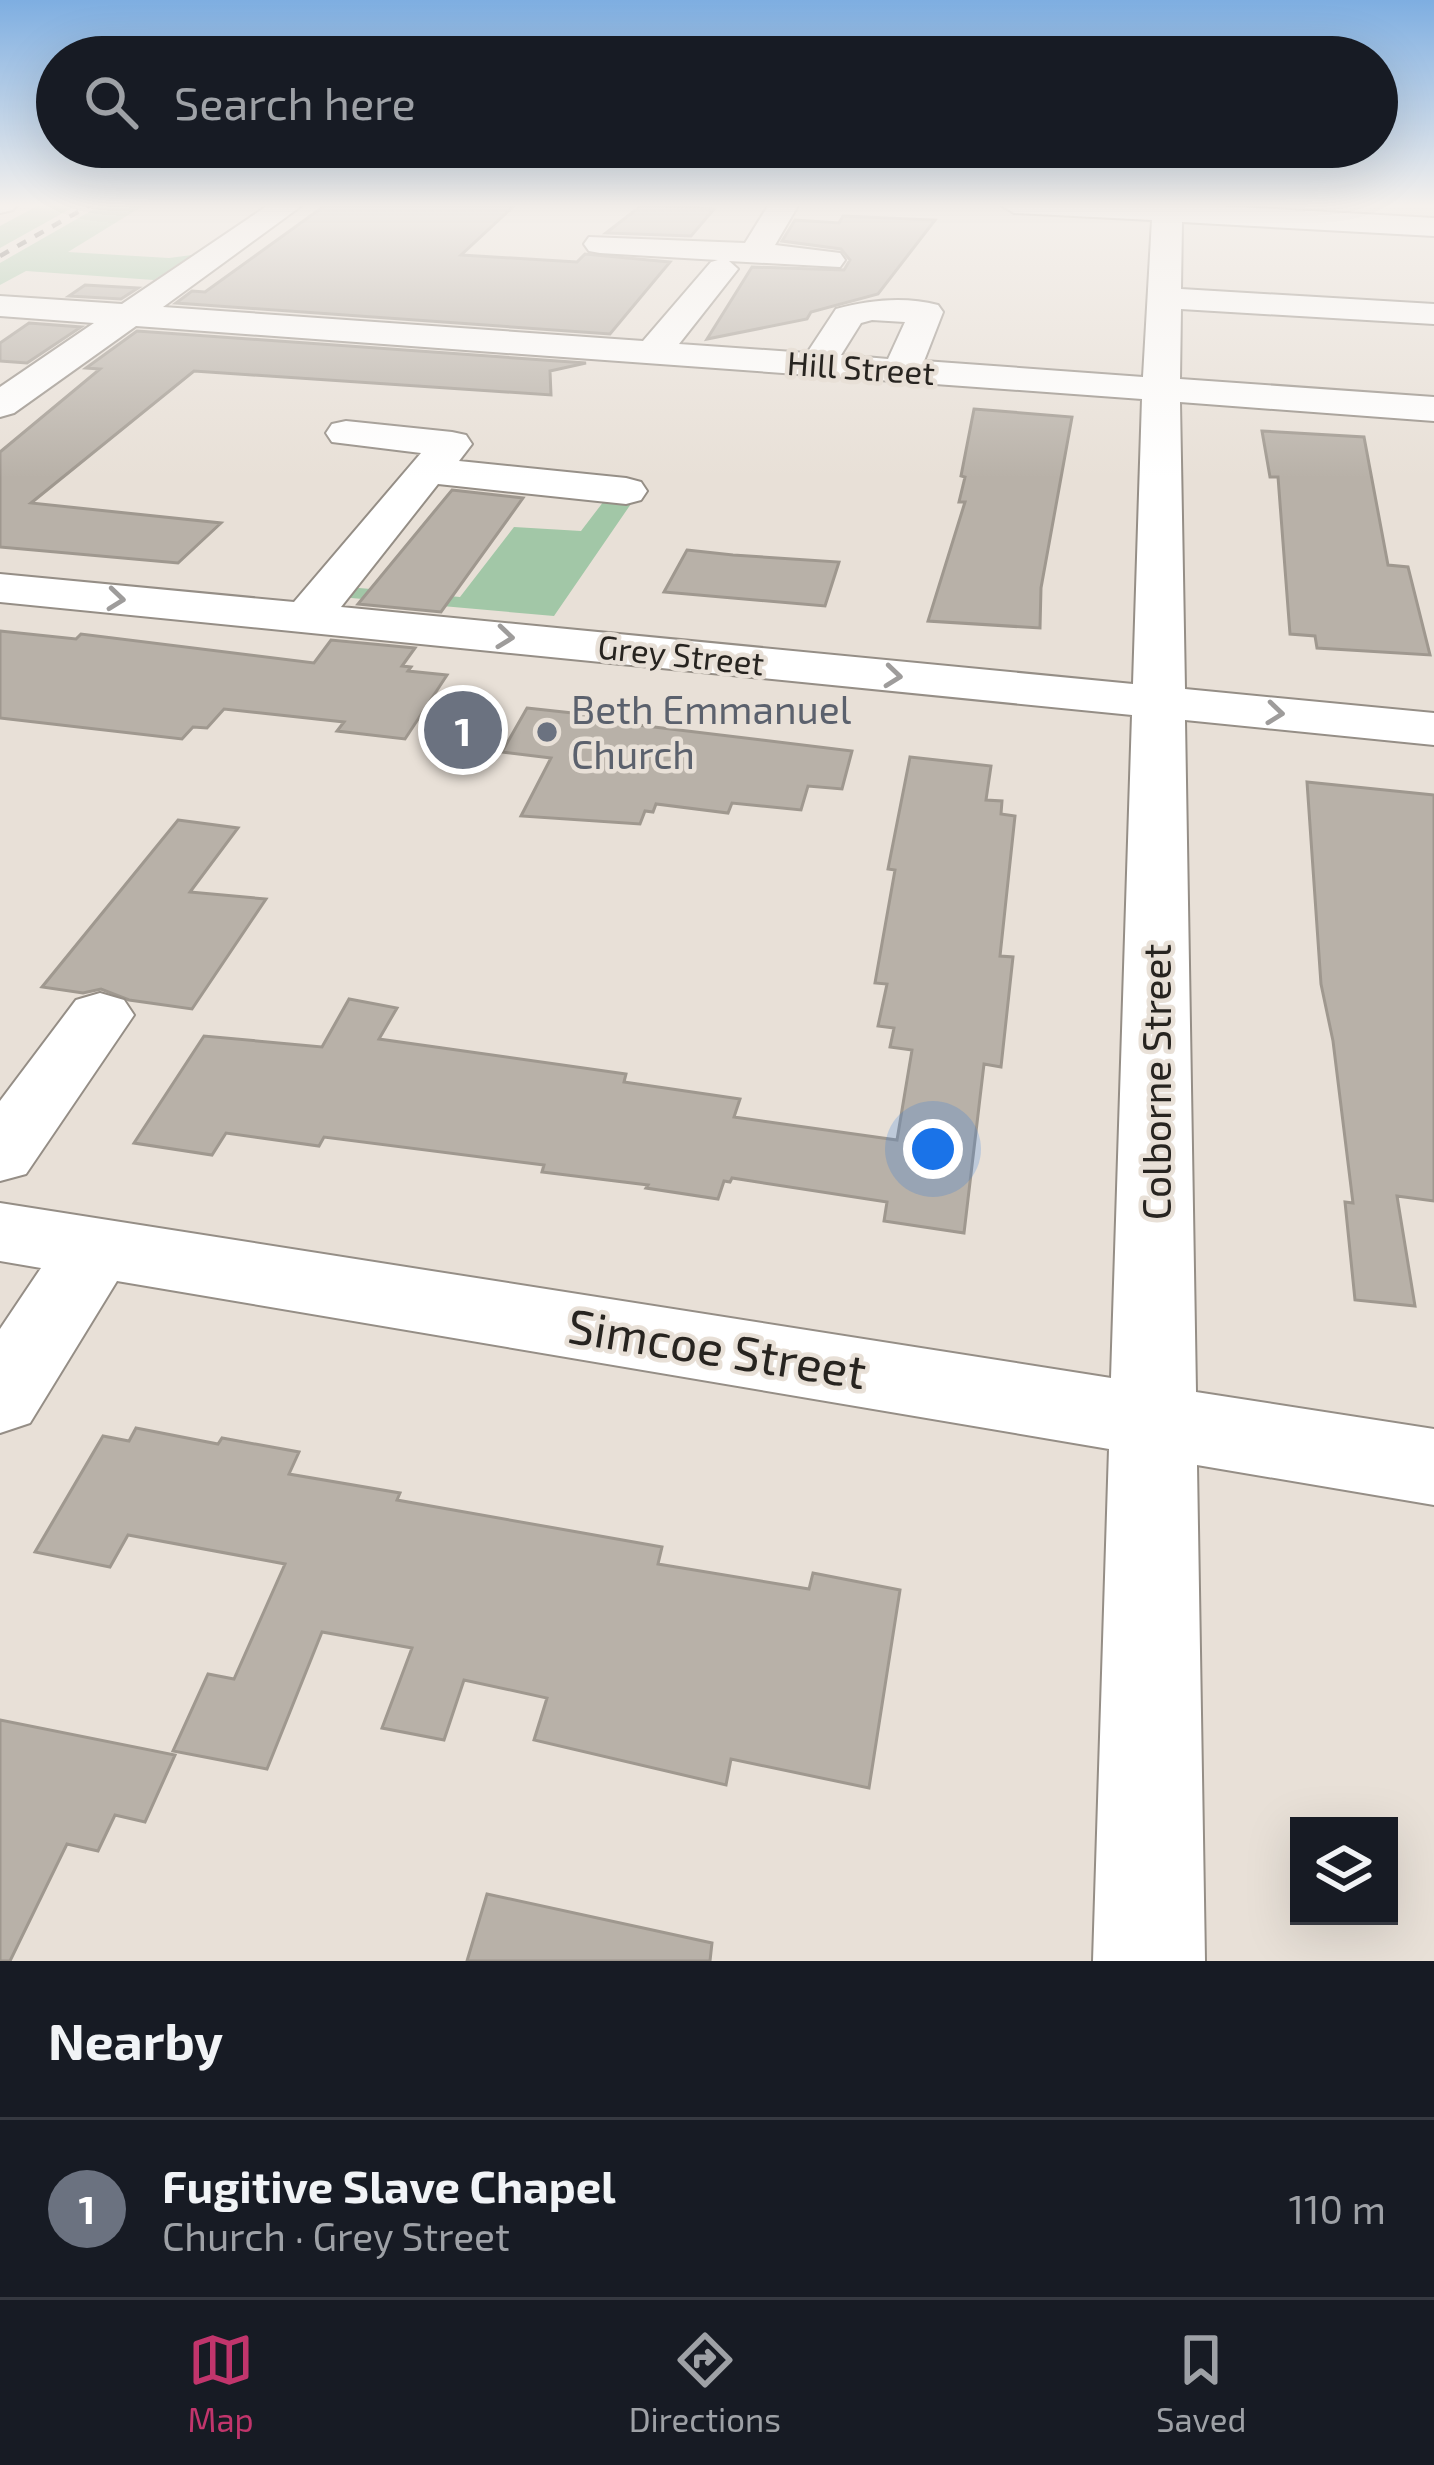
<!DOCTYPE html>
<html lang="en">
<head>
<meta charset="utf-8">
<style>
  :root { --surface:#171b24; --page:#242831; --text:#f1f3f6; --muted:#9ea1a6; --line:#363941; --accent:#c1356c }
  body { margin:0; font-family:"Exo 2",sans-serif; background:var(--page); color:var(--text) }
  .controls { position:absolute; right:36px; bottom:36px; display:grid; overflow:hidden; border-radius:0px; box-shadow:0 12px 48px #0002 }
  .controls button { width:108px; height:108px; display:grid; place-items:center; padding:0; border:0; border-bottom:3px solid var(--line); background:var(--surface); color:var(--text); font:60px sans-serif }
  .you { position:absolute; left:933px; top:1149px; width:42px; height:42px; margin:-30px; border:9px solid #fff; border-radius:50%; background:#1a73e8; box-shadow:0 0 0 18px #1a73e833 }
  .badge { display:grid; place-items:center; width:78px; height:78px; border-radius:50%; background:var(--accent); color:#fff; font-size:39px; font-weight:700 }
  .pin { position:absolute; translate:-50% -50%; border:6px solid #fff; box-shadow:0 3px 12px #0006 }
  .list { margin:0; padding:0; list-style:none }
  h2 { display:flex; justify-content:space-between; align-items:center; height:156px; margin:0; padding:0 48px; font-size:51px }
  h2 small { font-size:39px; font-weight:400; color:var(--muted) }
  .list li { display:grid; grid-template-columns:78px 1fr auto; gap:36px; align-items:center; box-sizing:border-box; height:180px; padding:0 48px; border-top:3px solid var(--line) }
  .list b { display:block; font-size:45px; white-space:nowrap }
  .list p { margin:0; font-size:39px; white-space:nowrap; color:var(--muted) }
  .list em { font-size:39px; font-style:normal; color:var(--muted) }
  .icon { flex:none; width:66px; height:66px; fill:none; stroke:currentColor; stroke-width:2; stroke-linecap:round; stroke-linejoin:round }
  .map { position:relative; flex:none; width:1434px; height:1961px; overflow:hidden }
  .search { position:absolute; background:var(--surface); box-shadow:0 12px 48px #0002; left:36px; right:36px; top:36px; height:132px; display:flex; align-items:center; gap:30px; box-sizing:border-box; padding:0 42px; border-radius:66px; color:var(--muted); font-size:45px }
  .sheet { height:336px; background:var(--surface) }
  nav { display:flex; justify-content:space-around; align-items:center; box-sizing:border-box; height:168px; border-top:3px solid var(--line); background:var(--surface); font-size:33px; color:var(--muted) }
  nav a { display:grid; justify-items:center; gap:6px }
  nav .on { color:var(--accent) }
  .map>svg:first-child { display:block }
  .green { fill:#a2c7a7 }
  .building { fill:#b8b1a8; stroke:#9f988f; stroke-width:3 }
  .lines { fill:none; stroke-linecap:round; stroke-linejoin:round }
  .minor-casing { stroke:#958e86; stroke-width:4 }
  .minor { fill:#fff; fill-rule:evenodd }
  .rail { stroke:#57524d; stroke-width:4.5; stroke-dasharray:10 10; stroke-linecap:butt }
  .oneway { stroke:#9e9c9b }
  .worship-dot { fill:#6b7280; stroke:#e8e0d7; stroke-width:4.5 }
  .labels { text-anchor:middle; stroke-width:9; stroke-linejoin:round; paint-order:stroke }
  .far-street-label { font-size:33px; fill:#272420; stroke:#e8e0d7 }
  .worship-label { font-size:39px; fill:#5b616d; stroke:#e8e0d7; text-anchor:start }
  .street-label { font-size:39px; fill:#272420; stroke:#e8e0d7 }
  .near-street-label { font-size:48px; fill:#272420; stroke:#e8e0d7 }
</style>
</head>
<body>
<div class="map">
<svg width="1434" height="1961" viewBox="0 0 1434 1961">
  <rect width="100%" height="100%" fill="#e8e0d7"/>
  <path class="green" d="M 41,204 L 79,204 L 0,248 L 0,226 Z
    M 103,204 L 146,204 L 68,252 L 169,258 L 192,255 L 154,280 L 26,271 L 0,285 L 0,263 Z
    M 607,497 L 635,498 L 554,616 L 340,597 L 348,587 L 460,597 L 514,527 L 581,531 Z"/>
  <path class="building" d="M 327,204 L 516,204 L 461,255 L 577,262 L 585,254 L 670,262 L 610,334 L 176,303 L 192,291 L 205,292 Z
    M 642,205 L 714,209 L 691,236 L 606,233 Z
    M 843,216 L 935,220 L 878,294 L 811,312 L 807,319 L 707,339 L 752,267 L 844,270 L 850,260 L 841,249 L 782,241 L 795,220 L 839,223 Z
    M 85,285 L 138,288 L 121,299 L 69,296 Z
    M 29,323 L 81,327 L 27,363 L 0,361 L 0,343 Z
    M 137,331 L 586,363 L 550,371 L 551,395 L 194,371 L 31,503 L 221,523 L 178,563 L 0,547 L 0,452 L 100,369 L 86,368 Z
    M 974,409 L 1072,417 L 1041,588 L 1040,628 L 928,621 L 965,502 L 959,502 L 965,477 L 961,476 Z
    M 1262,431 L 1364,437 L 1388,565 L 1408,567 L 1430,655 L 1317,648 L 1315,636 L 1290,634 L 1278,477 L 1270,477 Z
    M 452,490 L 523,498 L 441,612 L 358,604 Z
    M 687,550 L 733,555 L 839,562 L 825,606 L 664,592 Z
    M 0,631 L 76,639 L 81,634 L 314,663 L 331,640 L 415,648 L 402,666 L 411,667 L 408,671 L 447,675 L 405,739 L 337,731 L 344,722 L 224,709 L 207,728 L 193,727 L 182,739 L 0,718 Z
    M 527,708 L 591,715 L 588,719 L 852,751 L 842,789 L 808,786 L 801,810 L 732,803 L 728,813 L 656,804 L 653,812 L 645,811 L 640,824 L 521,816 L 551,758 L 502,752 Z
    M 910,757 L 991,766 L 986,800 L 1002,801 L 1001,814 L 1015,816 L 1000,956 L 1013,957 L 1001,1067 L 984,1064 L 964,1233 L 884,1221 L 887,1202 L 732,1178 L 730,1182 L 724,1181 L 718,1199 L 646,1188 L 648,1185 L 542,1172 L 544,1165 L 324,1137 L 319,1146 L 226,1133 L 212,1155 L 134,1143 L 204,1036 L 322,1047 L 349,999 L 397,1008 L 379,1039 L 626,1074 L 624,1082 L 740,1099 L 734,1117 L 897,1140 L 912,1050 L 890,1047 L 894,1028 L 878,1026 L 887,984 L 875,983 L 895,870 L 888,869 Z
    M 1307,782 L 1434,795 L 1434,1201 L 1397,1196 L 1415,1306 L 1355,1300 L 1345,1202 L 1353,1203 L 1333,1041 L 1321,984 Z
    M 178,820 L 238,828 L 190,892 L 266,899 L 192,1009 L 129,1000 L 101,989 L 83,993 L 42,987 Z
    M 136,1428 L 218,1444 L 222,1438 L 299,1452 L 289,1474 L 400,1493 L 397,1500 L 662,1547 L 658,1564 L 809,1589 L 813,1573 L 900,1590 L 869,1788 L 731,1759 L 726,1785 L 534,1740 L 547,1698 L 464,1680 L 444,1740 L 382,1728 L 412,1648 L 322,1632 L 267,1769 L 173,1751 L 208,1674 L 234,1679 L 285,1564 L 128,1535 L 110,1567 L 35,1552 L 103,1436 L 129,1441 Z
    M 0,1720 L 175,1755 L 145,1822 L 115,1815 L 98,1851 L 67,1844 L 10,1961 L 0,1961 Z
    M 487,1894 L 712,1943 L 710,1961 L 467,1961 Z"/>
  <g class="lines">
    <defs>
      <path id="minor" d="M 0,204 L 18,204 L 13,210 L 0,213 Z
        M 270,204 L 304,204 L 163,307 L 643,341 L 711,262 L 718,260 L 600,253 L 589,251 L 584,244 L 589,237 L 745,243 L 769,204 L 799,204 L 775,245 L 840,253 L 845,260 L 840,267 L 729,261 L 738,269 L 679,344 L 807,353 L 836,309 C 869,300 904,296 938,305 L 943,312 L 924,361 L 1143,377 L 1152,220 L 1014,213 L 999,204 L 1183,204 L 1434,218 L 1434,236 L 1182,222 L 1181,289 L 1434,304 L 1434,324 L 1181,309 L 1180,379 L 1434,397 L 1434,421 L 1180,402 L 1185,689 L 1434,713 L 1434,745 L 1185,720 L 1196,1392 L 1434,1429 L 1434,1505 L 1197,1465 L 1205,1961 L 1093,1961 L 1109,1449 L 117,1281 L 30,1423 L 0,1433 L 0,1329 L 41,1268 L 0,1261 L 0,1203 L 1111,1378 L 1132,715 L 0,602 L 0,574 L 294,602 L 421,453 L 332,442 L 326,433 L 332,424 L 346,421 L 452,432 L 466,435 L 472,444 L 459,461 L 626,478 L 641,482 L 647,491 L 641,500 L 626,504 L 438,484 L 341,607 L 1133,684 L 1142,399 L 136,326 L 14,413 L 0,417 L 0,387 L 94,323 L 0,316 L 0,296 L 122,304 ZM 872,320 L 905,322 L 888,359 L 841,355 L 861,323 Z
        M 100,993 L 124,1000 L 134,1015 L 26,1174 L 0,1181 L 0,1101 L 76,1000 Z"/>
    </defs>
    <use href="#minor" class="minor-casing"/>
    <use href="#minor" class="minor"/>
    <path class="rail" d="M 0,256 L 92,204"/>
  </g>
  <defs><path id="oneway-chevron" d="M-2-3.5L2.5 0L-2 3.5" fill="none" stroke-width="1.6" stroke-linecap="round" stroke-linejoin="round" transform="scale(3)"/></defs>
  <g class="oneway">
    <use href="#oneway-chevron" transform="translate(116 599) rotate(6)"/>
    <use href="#oneway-chevron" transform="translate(505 637) rotate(6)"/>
    <use href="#oneway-chevron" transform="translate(893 676) rotate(6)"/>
    <use href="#oneway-chevron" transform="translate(1275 713) rotate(6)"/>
  </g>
  <linearGradient id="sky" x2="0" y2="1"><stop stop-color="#7eaee1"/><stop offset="0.43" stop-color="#f5f1ed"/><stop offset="1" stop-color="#f5f1ed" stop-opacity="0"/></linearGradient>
  <rect width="1434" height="478" fill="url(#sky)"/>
  <circle class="worship-dot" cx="547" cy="732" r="12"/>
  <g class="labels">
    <g class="far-street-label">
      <text transform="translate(861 368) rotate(4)" y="12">Hill Street</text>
      <text transform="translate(681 655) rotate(6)" y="12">Grey Street</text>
    </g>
    <g class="worship-label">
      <text x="571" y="724">Beth Emmanuel<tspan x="571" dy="45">Church</tspan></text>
    </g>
    <g class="street-label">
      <text transform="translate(1157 1082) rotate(-90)" y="14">Colborne Street</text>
    </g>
    <g class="near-street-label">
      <text transform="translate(717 1349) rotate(9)" y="17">Simcoe Street</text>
    </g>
  </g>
</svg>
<div class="controls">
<button><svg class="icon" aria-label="layers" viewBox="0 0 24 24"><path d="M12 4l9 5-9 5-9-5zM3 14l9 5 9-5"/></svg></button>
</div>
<div class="you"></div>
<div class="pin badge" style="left:463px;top:730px;background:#6b7280">1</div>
<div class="search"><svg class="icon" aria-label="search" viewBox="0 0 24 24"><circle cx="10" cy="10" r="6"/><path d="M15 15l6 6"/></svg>Search here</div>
</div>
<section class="sheet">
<h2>Nearby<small></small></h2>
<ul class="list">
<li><span class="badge" style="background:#6b7280">1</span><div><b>Fugitive Slave Chapel</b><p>Church · Grey Street</p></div><em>110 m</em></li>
</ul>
</section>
<nav>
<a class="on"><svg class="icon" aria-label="map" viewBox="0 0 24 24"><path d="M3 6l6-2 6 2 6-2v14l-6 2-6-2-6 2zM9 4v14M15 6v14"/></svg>Map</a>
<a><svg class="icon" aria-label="directions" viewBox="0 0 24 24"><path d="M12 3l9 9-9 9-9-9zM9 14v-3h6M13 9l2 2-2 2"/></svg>Directions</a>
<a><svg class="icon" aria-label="saved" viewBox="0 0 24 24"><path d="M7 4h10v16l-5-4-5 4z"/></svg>Saved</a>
</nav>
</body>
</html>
